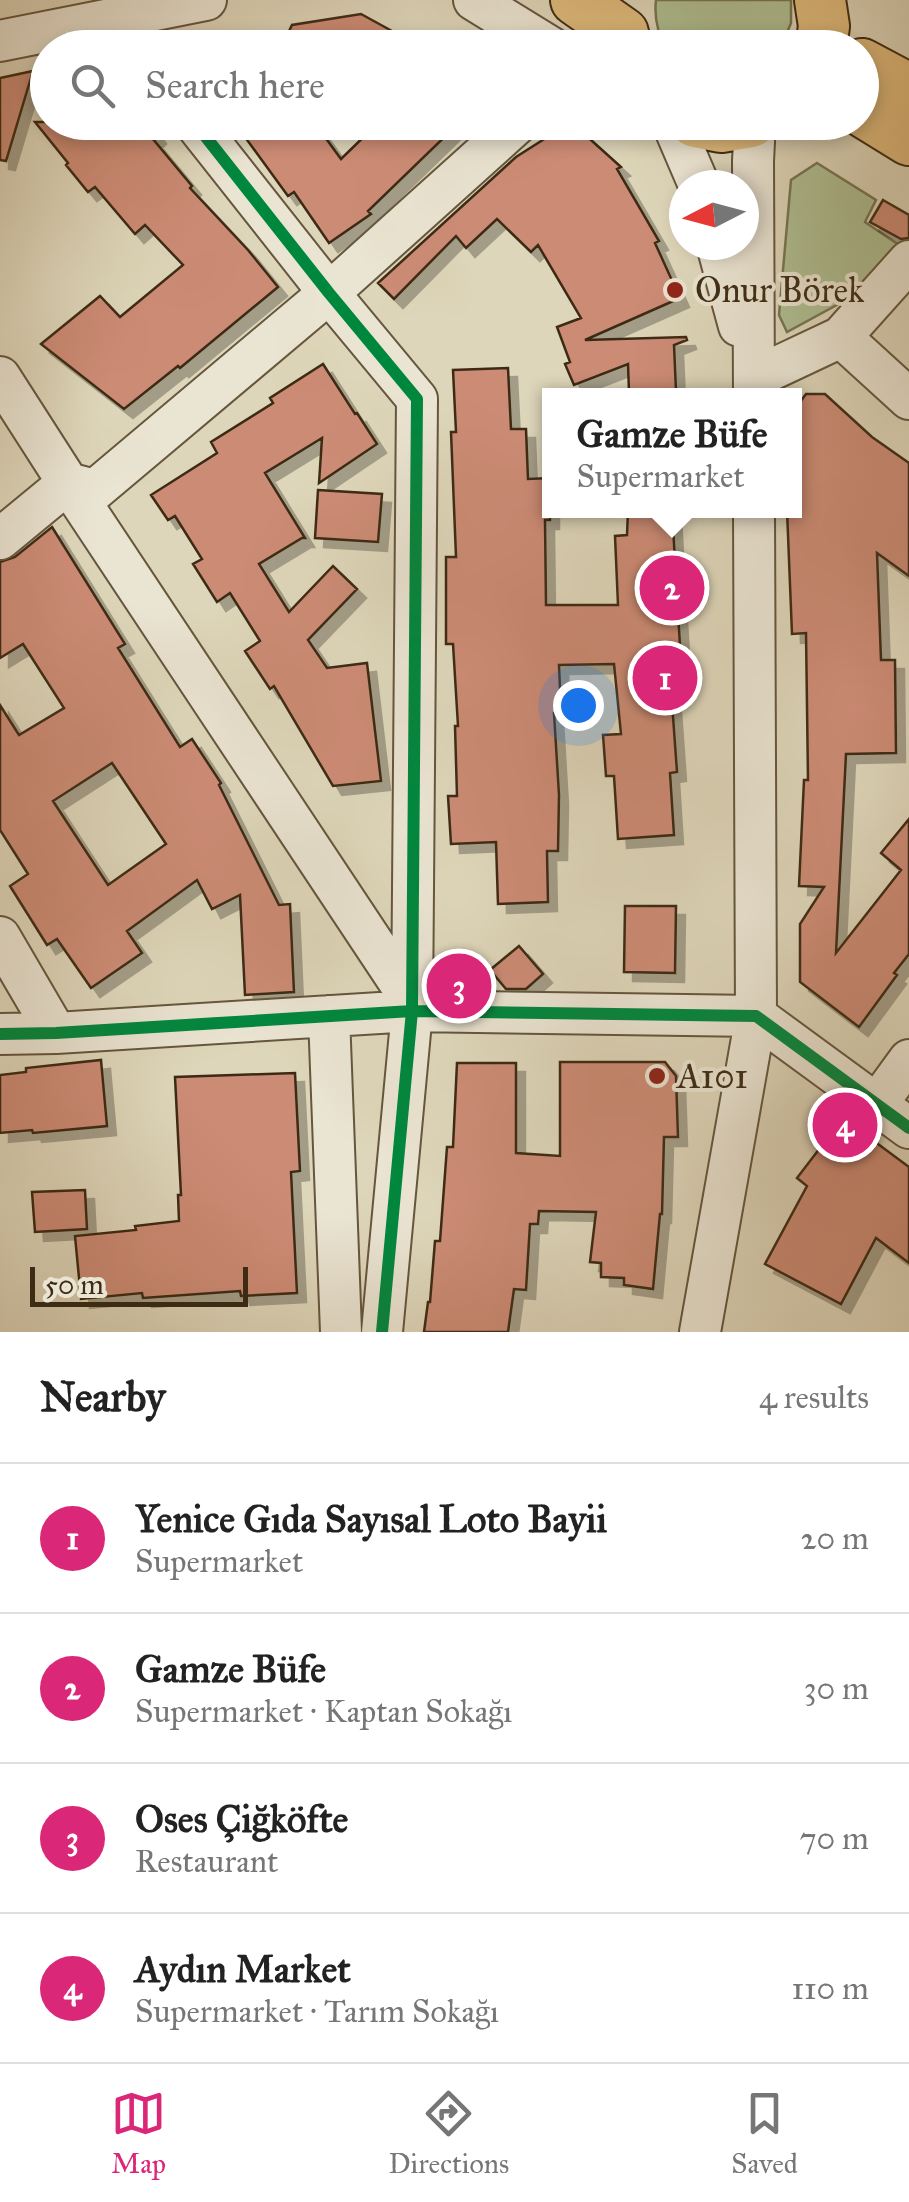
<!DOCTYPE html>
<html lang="en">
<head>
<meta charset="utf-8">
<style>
  :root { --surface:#fff; --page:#f6f6f6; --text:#222; --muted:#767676; --line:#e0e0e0; --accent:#db2777 }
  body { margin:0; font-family:"IM FELL Great Primer",serif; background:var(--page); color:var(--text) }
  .compass { position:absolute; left:669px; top:170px; width:90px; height:90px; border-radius:50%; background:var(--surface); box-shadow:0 5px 15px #0003; rotate:264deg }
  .scale { position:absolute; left:30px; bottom:25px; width:218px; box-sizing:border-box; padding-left:10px; border:5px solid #3d2c13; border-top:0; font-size:28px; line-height:35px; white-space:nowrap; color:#3d2c13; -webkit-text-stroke:8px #eae4d2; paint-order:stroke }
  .you { position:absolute; left:578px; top:705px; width:35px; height:35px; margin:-25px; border:8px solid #fff; border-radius:50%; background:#1a73e8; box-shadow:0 0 0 15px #1a73e833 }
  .badge { display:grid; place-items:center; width:65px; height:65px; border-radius:50%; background:var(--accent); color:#fff; font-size:32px; font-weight:700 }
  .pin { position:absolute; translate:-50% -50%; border:5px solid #fff; box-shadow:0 2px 10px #0006 }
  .popup { position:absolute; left:542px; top:388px; width:260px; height:130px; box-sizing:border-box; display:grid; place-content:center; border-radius:0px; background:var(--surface); filter:drop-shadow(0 2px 8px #0005); font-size:32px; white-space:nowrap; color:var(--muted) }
  .popup b { font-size:38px; color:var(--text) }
  .popup::after { content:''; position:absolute; left:50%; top:100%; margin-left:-20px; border:20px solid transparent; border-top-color:var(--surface) }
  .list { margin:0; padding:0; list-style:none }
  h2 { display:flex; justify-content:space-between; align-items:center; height:130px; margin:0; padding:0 40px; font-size:42px }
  h2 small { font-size:32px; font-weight:400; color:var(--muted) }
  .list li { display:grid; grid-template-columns:65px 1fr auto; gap:30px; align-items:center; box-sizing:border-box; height:150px; padding:0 40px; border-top:2px solid var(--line) }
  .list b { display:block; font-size:38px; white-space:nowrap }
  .list p { margin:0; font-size:32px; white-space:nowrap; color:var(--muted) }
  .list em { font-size:32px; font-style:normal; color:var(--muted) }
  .icon { flex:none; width:55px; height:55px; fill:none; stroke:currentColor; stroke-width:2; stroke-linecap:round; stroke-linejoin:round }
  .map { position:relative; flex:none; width:909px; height:1332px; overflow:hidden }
  .search { position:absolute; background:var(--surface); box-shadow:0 5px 15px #0003; left:30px; right:30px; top:30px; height:110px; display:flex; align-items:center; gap:25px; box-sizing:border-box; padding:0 35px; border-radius:55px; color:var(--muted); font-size:38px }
  .sheet { height:730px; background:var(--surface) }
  nav { display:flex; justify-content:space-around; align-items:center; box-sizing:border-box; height:140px; border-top:2px solid var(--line); background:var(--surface); font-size:28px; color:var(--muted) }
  nav a { display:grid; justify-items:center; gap:5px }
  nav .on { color:var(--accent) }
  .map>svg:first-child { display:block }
  .green { fill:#aebe92; stroke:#767552; stroke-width:2.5 }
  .building { fill:#cc8b75; stroke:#3d2c13; stroke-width:2.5; fill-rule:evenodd; filter:url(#shadow) }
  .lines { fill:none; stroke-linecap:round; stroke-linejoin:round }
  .minor-casing { stroke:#65563d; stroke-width:44 }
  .major-casing { stroke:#3d2c13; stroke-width:54 }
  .minor { stroke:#eae4d2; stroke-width:40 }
  .major { stroke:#dfbb7d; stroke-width:50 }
  .cycleway-casing { stroke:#eae4d2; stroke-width:19 }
  .cycleway { stroke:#00873e; stroke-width:12 }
  .poi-dot { fill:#8f2418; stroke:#eae4d2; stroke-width:4 }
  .labels { text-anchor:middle; stroke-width:8; stroke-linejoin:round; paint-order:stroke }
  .poi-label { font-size:35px; fill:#3d2c13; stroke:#eae4d2; text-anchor:start }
</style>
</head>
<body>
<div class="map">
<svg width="909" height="1332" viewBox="0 0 909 1332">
  <defs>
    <filter id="shadow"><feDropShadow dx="9" dy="9" stdDeviation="0" flood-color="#0004"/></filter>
  </defs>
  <rect width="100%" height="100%" fill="#ded6ba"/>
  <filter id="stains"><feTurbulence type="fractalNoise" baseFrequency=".002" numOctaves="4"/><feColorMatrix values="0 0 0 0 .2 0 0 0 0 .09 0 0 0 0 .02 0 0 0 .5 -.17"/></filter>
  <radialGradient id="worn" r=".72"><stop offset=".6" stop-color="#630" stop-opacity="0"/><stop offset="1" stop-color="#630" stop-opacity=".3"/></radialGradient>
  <path class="green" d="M 656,0 L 791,0 L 791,23 L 781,47 L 666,47 C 657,32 654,18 656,0 Z
    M 817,163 L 876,200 L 865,222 L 899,245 L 866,289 L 787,332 L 779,315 L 791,180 Z"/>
  <path class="building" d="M 361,14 L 423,48 L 281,48 L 292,25 Z
    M 33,71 L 6,161 L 0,160 L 0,78 Z
    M 35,122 L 147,122 L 157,135 L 153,139 L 192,186 L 190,188 L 248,250 L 278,287 L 180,368 L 178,366 L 124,409 L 41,344 L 100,296 L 120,317 L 183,265 L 145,225 L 135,234 L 95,187 L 88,192 L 66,165 L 68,163 Z
    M 234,122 L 314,122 L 341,159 L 379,122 L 460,122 L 368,211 L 371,214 L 329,243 L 294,192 L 288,196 Z
    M 571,122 L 621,167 L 617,169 L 659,241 L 655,243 L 680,298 L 585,340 L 686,337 L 687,340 L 674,345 L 676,391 L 629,392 L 628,364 L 574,385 L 565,364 L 570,362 L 557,327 L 581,318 L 538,245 L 531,252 L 497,219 L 466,248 L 456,236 L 394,299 L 378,283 L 516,157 Z
    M 883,200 L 909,215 L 909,238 L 901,239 L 870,222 Z
    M 323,364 L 355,414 L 357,413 L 377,444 L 319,483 L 322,438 L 265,473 L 305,538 L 302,538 L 259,564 L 289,612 L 333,566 L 357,589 L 308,640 L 327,668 L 367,663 L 381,781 L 333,786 L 274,686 L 270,689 L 245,651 L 260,641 L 230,593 L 217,602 L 193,564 L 202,559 L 175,516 L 168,520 L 151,495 L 217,453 L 211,442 L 273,403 L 270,398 Z
    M 508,368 L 511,429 L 526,429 L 528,479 L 550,478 L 550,520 L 545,520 L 546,605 L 618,605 L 615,536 L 627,535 L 628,510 L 672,510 L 680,646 L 668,647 L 677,772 L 670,773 L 674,835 L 618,839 L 614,776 L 606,776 L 603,735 L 621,734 L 614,664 L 559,665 L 561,713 L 554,713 L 559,795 L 558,851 L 547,851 L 548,902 L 498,904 L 496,842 L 451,844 L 448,796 L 457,796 L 455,726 L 458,726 L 453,644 L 446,644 L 446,557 L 456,557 L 451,432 L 456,432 L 453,370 Z
    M 806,394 L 825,394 L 872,437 L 909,463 L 909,576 L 877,553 L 881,660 L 895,660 L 896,753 L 846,754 L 836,953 L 901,870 L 881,853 L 909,819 L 909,954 L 894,973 L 897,975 L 859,1027 L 800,982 L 800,924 L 824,887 L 799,886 L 804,780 L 808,780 L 806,633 L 792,634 L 787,510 L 794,510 L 794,504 L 798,504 L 799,432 L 794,410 Z
    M 318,490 L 382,494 L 378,542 L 315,538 Z
    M 52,527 L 125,644 L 118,648 L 180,747 L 192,739 L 221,783 L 219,785 L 279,905 L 290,904 L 294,992 L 245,995 L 240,895 L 212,909 L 197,880 L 127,931 L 142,953 L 91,988 L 57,939 L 47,945 L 10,886 L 28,874 L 0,830 L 0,705 L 19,735 L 64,708 L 23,644 L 0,658 L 0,562 L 15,557 ZM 112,763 L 166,844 L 108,885 L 53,801 Z
    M 625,906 L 676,906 L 675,973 L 624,972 Z
    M 519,946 L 543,974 L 526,989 L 506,989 L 490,970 Z
    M 101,1060 L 107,1126 L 33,1133 L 32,1130 L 0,1133 L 0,1075 L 26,1072 L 26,1068 Z
    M 560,1062 L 665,1062 L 676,1076 L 678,1137 L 664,1137 L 662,1214 L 660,1214 L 653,1289 L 624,1285 L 624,1278 L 601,1277 L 601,1263 L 590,1262 L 596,1212 L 539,1211 L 538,1224 L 530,1224 L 526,1290 L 514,1289 L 508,1332 L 424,1332 L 428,1302 L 430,1302 L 435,1241 L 440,1241 L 447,1147 L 453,1147 L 457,1063 L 516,1063 L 516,1153 L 560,1156 Z
    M 295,1073 L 300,1171 L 291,1172 L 297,1293 L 241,1296 L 240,1291 L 143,1298 L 142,1293 L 81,1299 L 75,1236 L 136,1230 L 135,1226 L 179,1221 L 178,1195 L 181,1195 L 175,1077 Z
    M 843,1118 L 909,1167 L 909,1263 L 876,1238 L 841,1304 L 765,1264 L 807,1186 L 797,1178 Z
    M 85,1190 L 87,1229 L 35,1232 L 32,1192 Z"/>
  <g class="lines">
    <defs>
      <path id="minor" d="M 474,0 L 552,48
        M 0,41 L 206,0
        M 194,122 L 329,293 L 417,399 L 412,1011 L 382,1332
        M 672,122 L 699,185
        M 717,245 L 739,326
        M 841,337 L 909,261
        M 0,377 L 68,483 L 411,1000
        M 754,378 L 841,337 L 909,399
        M 754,396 L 753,161 L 755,122
        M 0,539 L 68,483 L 95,490 L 329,293 L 519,122
        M 0,937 L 56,1033
        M 329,1016 L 341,1332
        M 0,1034 L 56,1033 L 412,1011 L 756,1016 L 909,1128
        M 877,1104 L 909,1060
        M 700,1332 L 756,1016 L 754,510"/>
      <path id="major" d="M 576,0 L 623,33
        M 820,0 L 824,26 L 821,48
        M 862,64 L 909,89
        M 862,111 L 909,140
        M 695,122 L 721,127 L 751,122"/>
    </defs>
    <use href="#minor" class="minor-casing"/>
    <use href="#major" class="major-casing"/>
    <use href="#minor" class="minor"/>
    <use href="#major" class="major"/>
    <defs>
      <path id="cycleway" d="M 194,122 L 329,293 L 417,399 L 412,1011 L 382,1332
        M 0,1034 L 56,1033 L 412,1011 L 756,1016 L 909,1128"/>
    </defs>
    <use href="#cycleway" class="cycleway-casing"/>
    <use href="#cycleway" class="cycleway"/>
  </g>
  <g class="poi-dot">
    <circle cx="675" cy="290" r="10"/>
    <circle cx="657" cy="1076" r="10"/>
  </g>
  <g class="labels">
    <g class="poi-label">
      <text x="695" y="302">Onur Börek</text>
      <text x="677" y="1088">A101</text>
    </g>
  </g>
  <rect width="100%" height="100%" filter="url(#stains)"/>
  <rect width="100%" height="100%" fill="url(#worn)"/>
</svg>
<svg class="compass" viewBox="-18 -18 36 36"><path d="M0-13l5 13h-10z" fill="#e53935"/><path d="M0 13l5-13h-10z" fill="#767676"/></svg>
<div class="scale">50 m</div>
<div class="you"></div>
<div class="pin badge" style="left:665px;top:678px">1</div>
<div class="pin badge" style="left:672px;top:588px">2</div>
<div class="popup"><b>Gamze Büfe</b>Supermarket</div>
<div class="pin badge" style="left:459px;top:986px">3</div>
<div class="pin badge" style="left:845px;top:1125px">4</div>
<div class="search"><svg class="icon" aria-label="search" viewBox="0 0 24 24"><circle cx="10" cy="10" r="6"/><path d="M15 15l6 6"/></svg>Search here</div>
</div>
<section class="sheet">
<h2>Nearby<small>4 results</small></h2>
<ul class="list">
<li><span class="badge">1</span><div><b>Yenice Gıda Sayısal Loto Bayii</b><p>Supermarket</p></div><em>20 m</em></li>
<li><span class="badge">2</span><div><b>Gamze Büfe</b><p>Supermarket · Kaptan Sokağı</p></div><em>30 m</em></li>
<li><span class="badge">3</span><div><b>Oses Çiğköfte</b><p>Restaurant</p></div><em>70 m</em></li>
<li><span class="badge">4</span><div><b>Aydın Market</b><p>Supermarket · Tarım Sokağı</p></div><em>110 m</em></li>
</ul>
</section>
<nav>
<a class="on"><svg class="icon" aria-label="map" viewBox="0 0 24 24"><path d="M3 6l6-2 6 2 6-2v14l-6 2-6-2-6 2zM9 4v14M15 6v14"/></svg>Map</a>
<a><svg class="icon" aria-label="directions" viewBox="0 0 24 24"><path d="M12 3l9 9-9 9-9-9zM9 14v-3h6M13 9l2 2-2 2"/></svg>Directions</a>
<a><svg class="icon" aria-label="saved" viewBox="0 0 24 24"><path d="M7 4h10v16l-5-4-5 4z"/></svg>Saved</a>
</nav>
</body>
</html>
